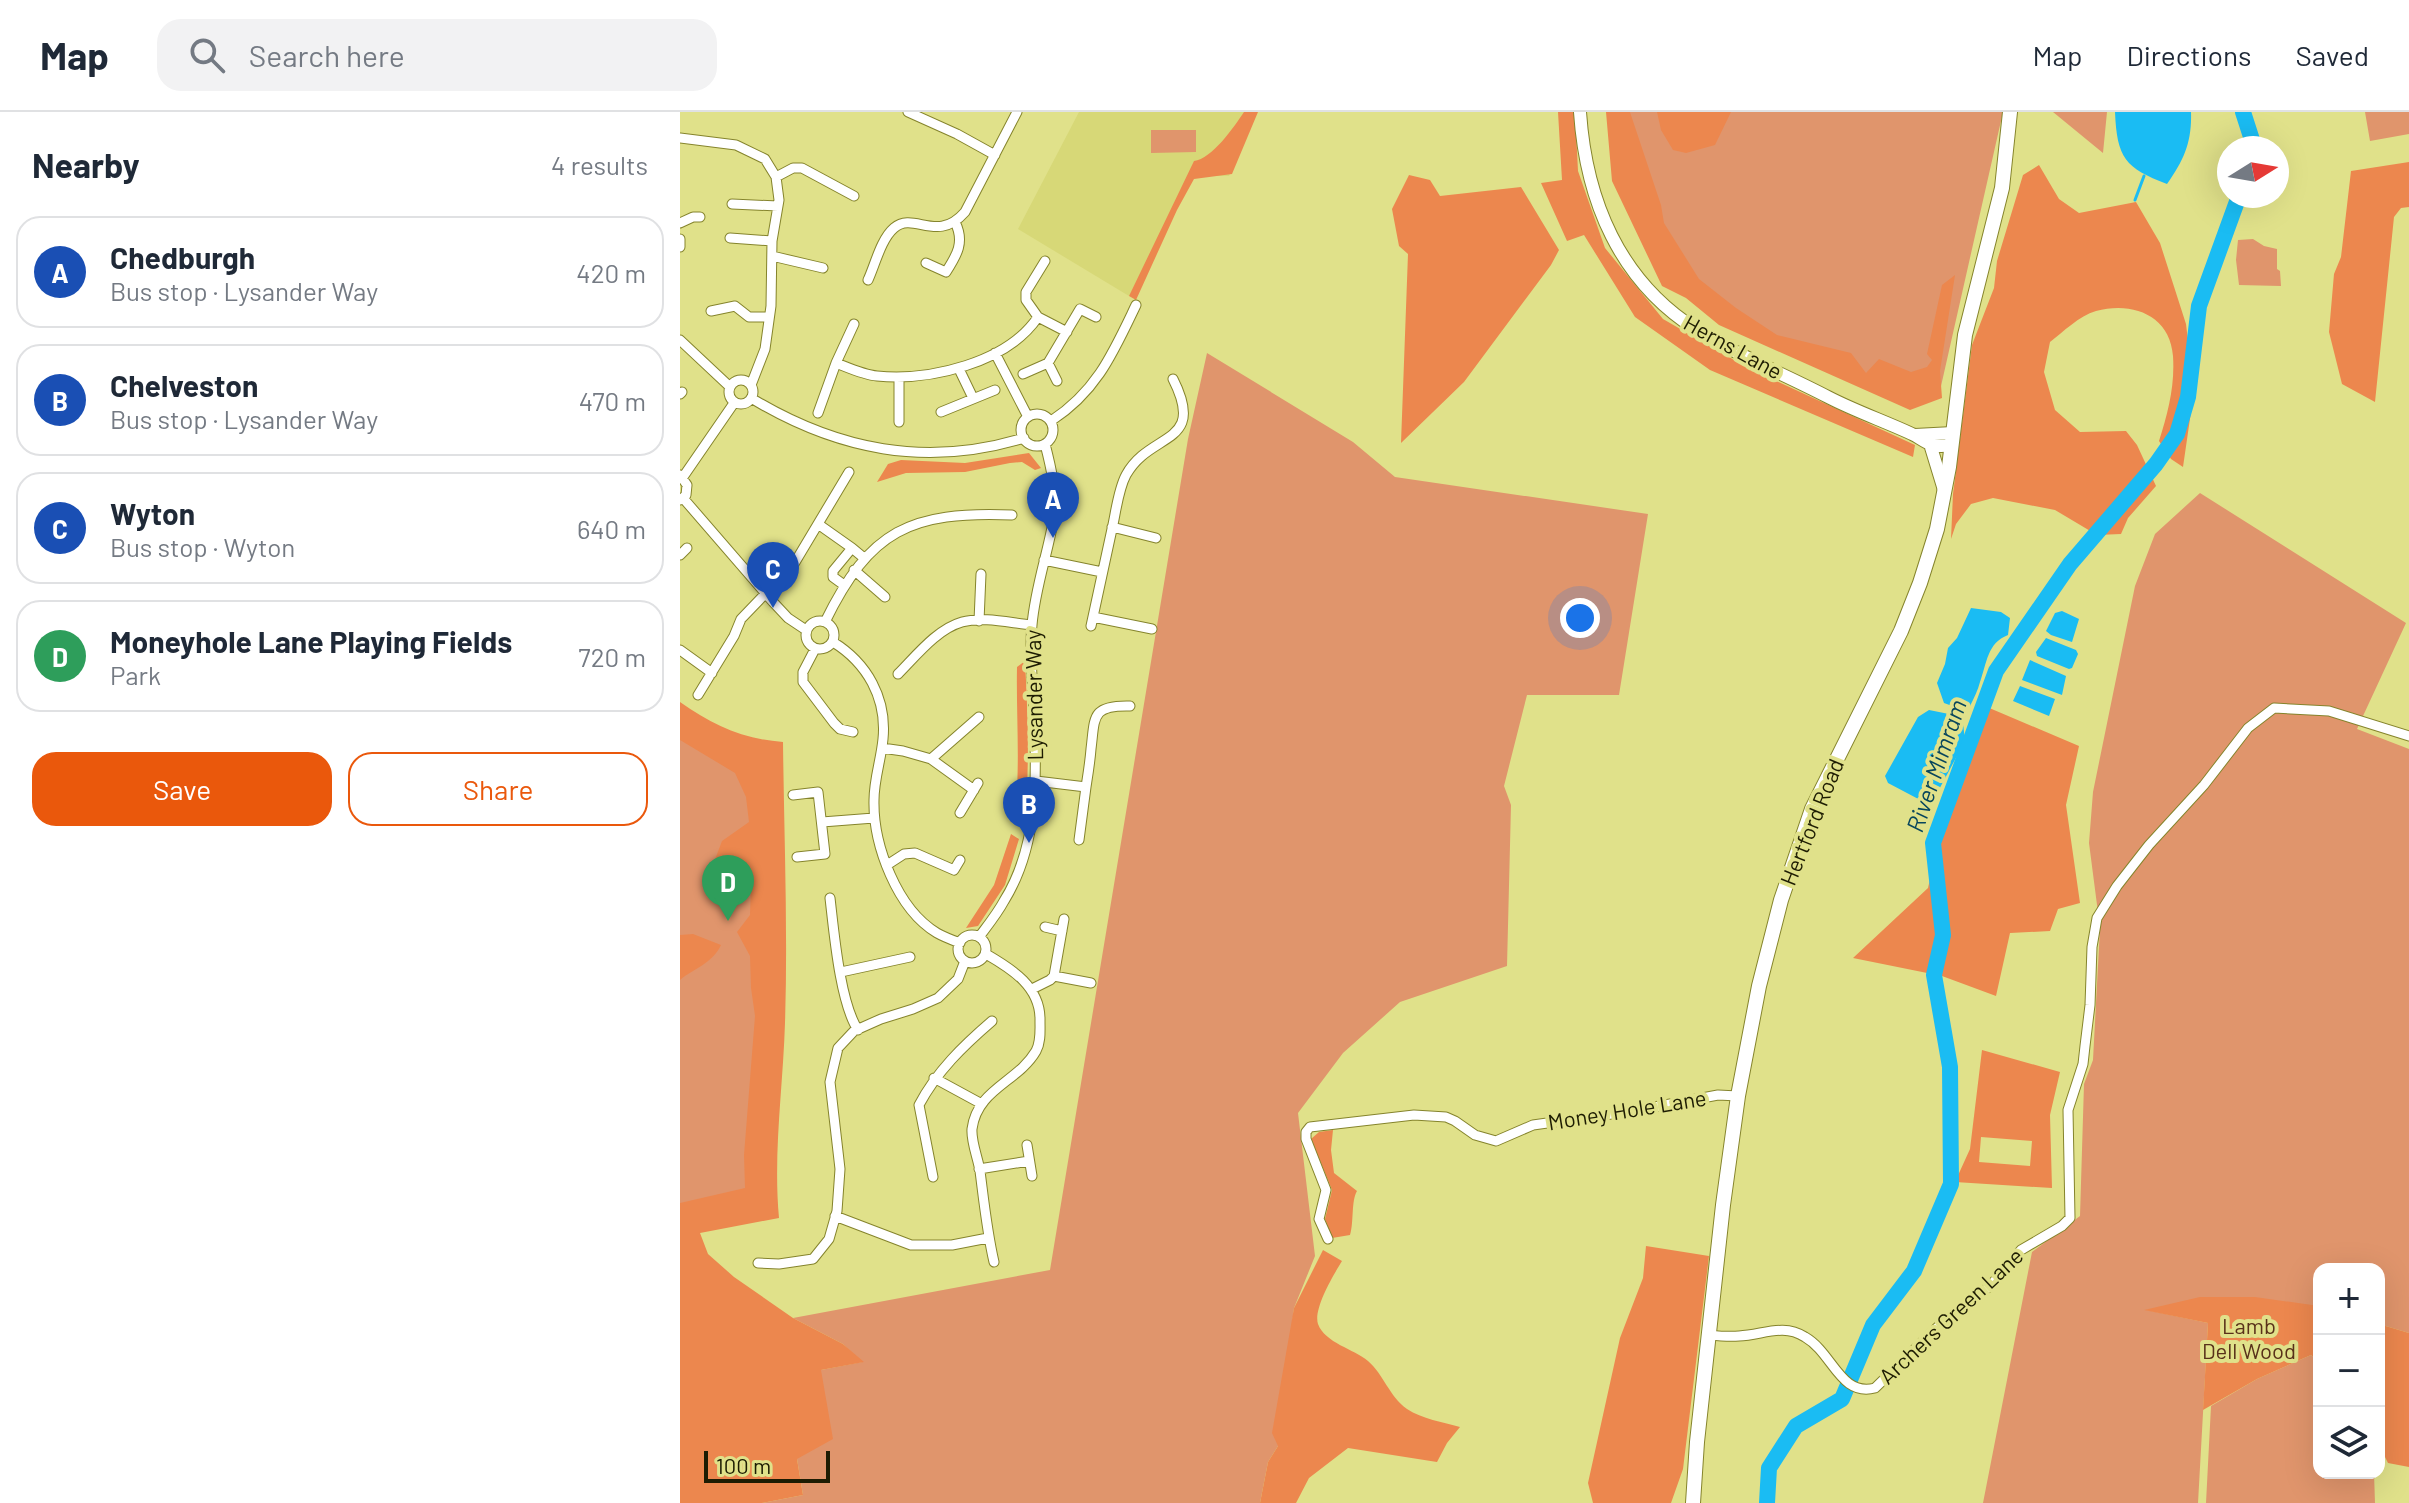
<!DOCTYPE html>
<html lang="en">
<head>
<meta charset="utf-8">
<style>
  :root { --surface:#fff; --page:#f2f2f3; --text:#1f2937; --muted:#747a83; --line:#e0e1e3; --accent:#ea580c }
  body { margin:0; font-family:Barlow,sans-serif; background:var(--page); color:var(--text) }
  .controls { position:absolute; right:24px; bottom:24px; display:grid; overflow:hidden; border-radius:16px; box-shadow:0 8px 32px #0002 }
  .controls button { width:72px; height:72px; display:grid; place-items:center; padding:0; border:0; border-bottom:2px solid var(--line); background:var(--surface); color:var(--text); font:40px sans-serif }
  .compass { position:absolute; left:1537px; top:24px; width:72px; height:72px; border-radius:50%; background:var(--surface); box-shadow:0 8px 32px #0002; rotate:79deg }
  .scale { position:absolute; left:24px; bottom:20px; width:126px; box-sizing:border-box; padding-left:8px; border:4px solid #1d1c02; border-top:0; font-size:22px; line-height:28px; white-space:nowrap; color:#1d1c02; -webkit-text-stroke:6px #e0e18a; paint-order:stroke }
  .you { position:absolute; left:900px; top:506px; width:28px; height:28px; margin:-20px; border:6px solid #fff; border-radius:50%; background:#1a73e8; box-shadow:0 0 0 12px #1a73e833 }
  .badge { display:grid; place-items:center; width:52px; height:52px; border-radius:50%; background:var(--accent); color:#fff; font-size:26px; font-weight:700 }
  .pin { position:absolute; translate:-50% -66px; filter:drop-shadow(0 2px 4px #0008) }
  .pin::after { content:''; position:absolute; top:42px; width:28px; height:24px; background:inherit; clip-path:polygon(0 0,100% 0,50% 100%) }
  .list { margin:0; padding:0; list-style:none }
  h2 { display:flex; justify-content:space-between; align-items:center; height:104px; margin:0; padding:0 32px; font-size:34px }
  h2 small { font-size:26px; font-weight:400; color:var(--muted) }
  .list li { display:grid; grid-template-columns:52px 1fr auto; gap:24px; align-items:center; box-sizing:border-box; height:112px; margin:0 16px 16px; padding:0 16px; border:2px solid var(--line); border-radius:24px }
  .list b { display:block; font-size:30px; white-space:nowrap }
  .list p { margin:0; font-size:26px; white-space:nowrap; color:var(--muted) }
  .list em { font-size:26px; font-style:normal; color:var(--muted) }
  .actions { display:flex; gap:16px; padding:24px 32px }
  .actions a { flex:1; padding:18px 0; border:2px solid var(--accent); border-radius:24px; text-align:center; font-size:28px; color:var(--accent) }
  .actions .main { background:var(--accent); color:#fff }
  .icon { flex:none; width:44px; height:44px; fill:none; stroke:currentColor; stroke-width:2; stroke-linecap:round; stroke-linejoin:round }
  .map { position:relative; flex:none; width:1729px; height:1391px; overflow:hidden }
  header { display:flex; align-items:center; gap:48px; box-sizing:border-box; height:112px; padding:0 40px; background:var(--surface); border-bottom:2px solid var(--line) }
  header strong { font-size:38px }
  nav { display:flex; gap:44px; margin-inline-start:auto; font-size:28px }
  .search { width:560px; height:72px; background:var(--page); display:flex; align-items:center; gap:20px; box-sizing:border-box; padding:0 28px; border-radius:24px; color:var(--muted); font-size:30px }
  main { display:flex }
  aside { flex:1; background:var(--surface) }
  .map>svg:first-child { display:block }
  .built { fill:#d7d877 }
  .green { fill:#e0956c }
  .forest { fill:#ec874e; fill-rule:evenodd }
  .water { fill:#1abcf3 }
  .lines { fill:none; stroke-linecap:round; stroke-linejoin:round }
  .stream { stroke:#1abcf3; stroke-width:3 }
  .river { stroke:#1abcf3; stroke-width:16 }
  .minor-casing { stroke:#85842c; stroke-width:11 }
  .tertiary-casing { stroke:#85842c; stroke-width:14 }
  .secondary-casing { stroke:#85842c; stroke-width:16 }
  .minor { stroke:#fff; stroke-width:9 }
  .tertiary { stroke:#fff; stroke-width:12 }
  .secondary { stroke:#fff; stroke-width:14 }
  .labels { text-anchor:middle; stroke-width:8; stroke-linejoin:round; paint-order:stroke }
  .street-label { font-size:22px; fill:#1d1c02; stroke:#e0e18a }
  .park-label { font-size:22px; fill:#59311a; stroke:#e0e18a }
  .water-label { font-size:24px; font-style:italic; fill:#08465c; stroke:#e0e18a }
</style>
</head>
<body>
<header>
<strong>Map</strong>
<div class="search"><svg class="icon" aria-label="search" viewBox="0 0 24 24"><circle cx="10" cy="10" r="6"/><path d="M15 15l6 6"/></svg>Search here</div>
<nav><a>Map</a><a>Directions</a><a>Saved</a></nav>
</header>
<main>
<aside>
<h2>Nearby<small>4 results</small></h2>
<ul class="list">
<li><span class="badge" style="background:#1a4fb4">A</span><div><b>Chedburgh</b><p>Bus stop · Lysander Way</p></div><em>420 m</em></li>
<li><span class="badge" style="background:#1a4fb4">B</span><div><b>Chelveston</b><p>Bus stop · Lysander Way</p></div><em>470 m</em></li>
<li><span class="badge" style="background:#1a4fb4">C</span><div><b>Wyton</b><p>Bus stop · Wyton</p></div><em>640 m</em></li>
<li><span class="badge" style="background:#2e9e5b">D</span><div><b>Moneyhole Lane Playing Fields</b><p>Park</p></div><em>720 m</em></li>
</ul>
<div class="actions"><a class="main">Save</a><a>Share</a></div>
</aside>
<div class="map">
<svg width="1729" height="1391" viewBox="0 0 1729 1391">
  <rect width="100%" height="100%" fill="#e0e18a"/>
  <path class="built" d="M 399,0 L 576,0 L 549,64 L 511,64 L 449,184 L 338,117 Z"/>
  <path class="green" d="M 932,0 L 1323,0 L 1259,283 L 1163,267 L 1030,204 L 975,123 Z
    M 1373,0 L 1427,0 L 1423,41 Z
    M 1685,0 L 1729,0 L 1729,22 L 1690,29 Z
    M 471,18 L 516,18 L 516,40 L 471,41 Z
    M 1573,127 L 1584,134 L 1597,137 L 1597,157 L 1600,159 L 1601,174 L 1559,173 L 1556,148 L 1558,128 Z
    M 527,241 L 673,330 L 715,365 L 968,402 L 939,583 L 847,583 L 824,674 L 831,693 L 827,854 L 720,890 L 663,941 L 618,1001 L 635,1144 L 614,1196 L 598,1334 L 588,1350 L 580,1391 L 82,1391 L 123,1383 L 117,1347 L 141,1258 L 182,1250 L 163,1232 L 113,1206 L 370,1158 L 508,327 Z
    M 1520,381 L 1726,511 L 1677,617 L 1729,637 L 1729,1221 L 1699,1212 L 1699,1157 L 1639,1157 L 1639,1194 L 1481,1195 L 1467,1198 L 1528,1211 L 1518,1391 L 1303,1391 L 1352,1140 L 1400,1104 L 1404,972 L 1413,948 L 1420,816 L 1409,731 L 1413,680 L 1455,474 L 1475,422 Z
    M 0,592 L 92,648 L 93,1103 L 0,1113 Z
    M 1631,1243 L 1639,1249 L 1639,1361 L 1694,1361 L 1695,1391 L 1526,1391 L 1531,1294 L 1577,1267 Z"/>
  <path class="forest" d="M 564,0 L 578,0 L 552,62 L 514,67 L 497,98 L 456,188 L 449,184 L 514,49 C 532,47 554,15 564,0 Z
    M 878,0 L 895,0 L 898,59 L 925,136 L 983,207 L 1068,256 L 1235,333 L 1233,345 L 1030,258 L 955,205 L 904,123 L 887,129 L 861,71 L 882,68 Z
    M 926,0 L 950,0 L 981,93 L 984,111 L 1019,167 L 1056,196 L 1097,223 L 1171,241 L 1186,261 L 1199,247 L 1231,260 L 1247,255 L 1252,248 L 1247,242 L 1262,173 L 1275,163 L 1260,259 L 1262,286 L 1230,298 L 1039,213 L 1006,186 L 982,174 L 932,69 Z
    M 977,0 L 1051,0 L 1035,33 L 1006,41 L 993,38 L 981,18 Z
    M 1729,50 L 1729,95 L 1721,96 L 1714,105 L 1695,290 L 1662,272 L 1649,220 L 1654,162 L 1661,145 L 1671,59 Z
    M 1359,53 L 1379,87 L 1399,101 L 1456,90 L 1480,131 L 1506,212 L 1514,279 L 1503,355 L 1491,347 L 1479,329 C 1488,301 1495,274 1493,244 C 1490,203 1452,189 1416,199 C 1399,204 1383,220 1370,230 L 1364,260 L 1375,298 L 1400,320 L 1446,319 L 1457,333 L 1476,374 L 1448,406 L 1441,422 L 1417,423 L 1375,398 L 1313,386 L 1291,392 L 1276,412 L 1271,427 L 1273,382 L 1292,233 L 1314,176 L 1317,149 L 1343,63 Z
    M 729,63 L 750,68 L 760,84 L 841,75 L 879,138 L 871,153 L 784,270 L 721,331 L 728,142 L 719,134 L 712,97 Z
    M 349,341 L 361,356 L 355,358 L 342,350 L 330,351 L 285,360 L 226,361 L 197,370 L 208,352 L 221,348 L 285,351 Z
    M 345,549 C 348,605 350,659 344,715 L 334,710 C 341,658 336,606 337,555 Z
    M 0,590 C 33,613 62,627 103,630 C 104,723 108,817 105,911 C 103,976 93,1041 99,1106 L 20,1121 L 28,1142 L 54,1165 L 113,1206 L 163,1232 L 184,1250 L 141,1258 L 153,1327 L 117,1347 L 123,1383 L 82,1391 L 0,1391 L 0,1091 L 65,1076 L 64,1043 L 75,904 L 71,876 L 70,844 L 57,820 L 70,803 L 71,771 L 59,759 L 34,750 L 42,729 L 69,710 L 66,685 L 55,661 L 0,628 Z
    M 1307,595 L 1399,634 L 1386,693 L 1400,791 L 1378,797 L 1370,819 L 1330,821 L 1316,884 L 1262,864 L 1173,846 L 1248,776 L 1263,711 Z
    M 331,722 L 339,727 L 325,773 L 298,814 L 286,816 L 314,773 Z
    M 13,822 L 41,833 C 32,852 14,856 0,868 L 0,823 Z
    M 1302,938 L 1380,960 L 1370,1003 L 1372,1076 L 1275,1070 L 1290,1037 ZM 1301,1025 L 1352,1029 L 1350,1054 L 1299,1050 Z
    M 653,1018 L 651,1038 L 654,1061 L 677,1079 C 671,1089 674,1110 670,1123 L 652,1126 L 645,1107 L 652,1078 L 631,1027 L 639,1020 Z
    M 966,1134 L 1029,1144 L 1003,1357 L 991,1391 L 913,1391 L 908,1371 L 940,1226 L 963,1166 Z
    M 643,1138 L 662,1149 C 654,1162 633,1197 638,1212 C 645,1231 674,1237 688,1249 C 704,1263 709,1284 727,1297 C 742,1307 763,1310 780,1315 L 767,1331 L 757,1350 L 668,1336 L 629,1366 L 616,1391 L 580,1391 L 588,1350 L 598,1334 L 592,1321 L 614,1196 Z
    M 1520,1185 L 1575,1185 L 1639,1194 L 1639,1249 L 1631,1243 L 1577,1267 L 1523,1298 L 1528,1211 L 1464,1198 Z
    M 1699,1212 L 1729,1221 L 1729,1355 L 1708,1351 L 1699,1333 Z"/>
  <path class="water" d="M 1435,0 L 1511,0 C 1512,30 1504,48 1487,72 C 1445,56 1437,46 1435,0 Z
    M 1291,496 L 1321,500 L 1330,506 L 1328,523 C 1307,531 1307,551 1300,570 C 1298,578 1294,586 1290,594 L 1281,592 L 1275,595 L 1264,591 L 1257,571 L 1265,552 L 1268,536 L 1277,526 Z
    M 1382,499 L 1399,507 L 1392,530 L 1371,523 L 1366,519 L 1375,501 Z
    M 1366,526 L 1396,538 L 1398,542 L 1392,556 L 1389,557 L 1357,544 L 1356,540 Z
    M 1350,548 L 1386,564 L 1382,583 L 1342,568 Z
    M 1340,574 L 1375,587 L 1369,604 L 1333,589 Z
    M 1249,598 L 1269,602 L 1283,611 L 1285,629 L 1255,685 L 1244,690 L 1208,671 L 1205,664 L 1238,605 Z"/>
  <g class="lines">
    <path class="stream" d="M 1455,88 L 1464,64"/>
    <path class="river" d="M 1563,0 L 1573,31 L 1572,36
      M 1087,1391 L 1089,1356 L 1116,1314 L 1162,1287 L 1193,1213 L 1234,1159 L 1271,1072 L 1270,955 L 1254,863 L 1263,823 L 1253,731 L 1316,559 L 1390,452 L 1476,352 L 1497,322 L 1508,285 L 1519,194 L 1559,84"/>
    <defs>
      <path id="minor" d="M 228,0 L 277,22 L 315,43
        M 0,26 L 56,33 L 85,47 L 96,65 L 99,88 L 92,129 L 91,194 L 85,237 L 71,273
        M 96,65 L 113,56 L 122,56 L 174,84
        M 52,92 L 98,94
        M 0,111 L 13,105 L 20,105
        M 50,126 L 92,129
        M 0,127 L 0,135
        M 92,144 L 143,156
        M 365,149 L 346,180 L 346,188 L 358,205 L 387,220
        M 246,151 L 266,160 C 277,143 285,130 275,110
        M 188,168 C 195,153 201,127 214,116 C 234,99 257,132 285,100 L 337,0
        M 31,199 L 55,194 L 69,205 L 89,205
        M 0,228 L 49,274
        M 315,241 L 348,305
        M 156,251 C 169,256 184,263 197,264 C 250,269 327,251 358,205
        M 368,251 L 377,269
        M 279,257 L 293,286
        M 343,262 L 368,251 L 400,197 L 416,205
        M 219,265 L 219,310
        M49 280a12 12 0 1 1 24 0a12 12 0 1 1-24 0Z
        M 0,282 L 2,280
        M 71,286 C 157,338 246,356 344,326
        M 261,300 L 315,278
        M 138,301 L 156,251 L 174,212
        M341 318a16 16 0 1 1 32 0a16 16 0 1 1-32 0Z
        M 371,309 C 417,279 433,241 456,193
        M 0,363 L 7,373 L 6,383 L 0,388
        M 3,365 L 54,291
        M 3,386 L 93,490 L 108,506 L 126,518
        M 138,412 L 172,436
        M 432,415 L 476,426
        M 0,443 L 7,436
        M 364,448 L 422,460
        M 111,457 L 169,360
        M 174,458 L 205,485
        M 164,473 L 153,465 L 153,459 L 172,436 L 184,446
        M 413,505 L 472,517
        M126 523a14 14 0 1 1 28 0a14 14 0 1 1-28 0Z
        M 299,509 L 301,462
        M 145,510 C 190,418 230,399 332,403
        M 411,514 C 418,481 425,449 432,417 C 436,400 438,378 446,363 C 470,319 527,334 493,267
        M 153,530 C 187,551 207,586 203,627 C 201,648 194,667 194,688 C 193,733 217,797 257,821 C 264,825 272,828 280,831
        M 135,537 L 123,560 L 123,570 L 154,611 L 160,617 L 173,620
        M 0,538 L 32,561
        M 218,562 C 236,544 257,517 282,510 C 303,504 330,511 352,513
        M 18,583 L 54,524 L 61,507 L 85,482
        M 202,636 L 223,639 L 251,647 L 294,678
        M 251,647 L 299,605
        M 356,669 L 406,675 C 408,662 410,650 411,637 C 415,605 411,593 450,594
        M 113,683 L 138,680 L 145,742 L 117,745
        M 280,701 L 298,671
        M 142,710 L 194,706
        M 399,728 L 406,675
        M 207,753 L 224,742 L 235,741 L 274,758 L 280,748
        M 150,786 C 154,820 160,891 178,918
        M 365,815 L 382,819
        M278 837a14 14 0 1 1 28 0a14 14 0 1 1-28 0Z
        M 299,825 C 308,813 317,802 324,789 C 359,733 357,663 354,599 C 353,570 349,542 352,513 C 355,476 368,441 374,405 C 377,381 371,355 365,332
        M 306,842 C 332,857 361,875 360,909 C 360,919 361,930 356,939 C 338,970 297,977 292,1017 C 291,1030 298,1046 300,1059 C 304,1090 307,1120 314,1150
        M 161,860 L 230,845
        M 374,864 L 411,871
        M 352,877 L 370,868 L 374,864 L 384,807
        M 254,966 L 300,991
        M 347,1033 L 352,1064
        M 299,1057 L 349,1049
        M 253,1065 L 239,993 C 257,959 283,934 312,909
        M 155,1104 L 231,1133 L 272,1133 L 308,1126
        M 648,1127 L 639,1107 L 646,1078 L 626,1027 L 626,1020 L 630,1015 L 734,1003 L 766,1005 L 775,1009 L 795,1023 L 816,1029 L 853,1013 L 953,999 L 1038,983 L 1058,984
        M 78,1151 L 99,1152 L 133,1147 L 149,1127 L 157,1099 L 160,1057 L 150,970 L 158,936 L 174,919 L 201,907 L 233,897 L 258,886 L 278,867 L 285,849
        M 1028,1223 C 1039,1224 1049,1225 1059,1224 C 1083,1223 1103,1211 1125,1225 C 1153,1241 1160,1285 1195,1276 L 1267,1206 L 1296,1186 L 1311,1173 L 1341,1138 L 1382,1114 L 1390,1106 L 1388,998 L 1403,952 L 1405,934 L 1410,893 L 1412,835 L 1417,806 L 1437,774 L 1469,733 L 1524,673 L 1568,616 L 1594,596 L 1649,599 L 1729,624"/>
      <path id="tertiary" d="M 900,0 C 906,88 939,169 1017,218 C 1058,244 1104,262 1148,285 C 1175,299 1204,309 1232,322 C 1239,325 1245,331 1253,333 C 1259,335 1266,334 1272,333
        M 1235,323 L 1273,321
        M 1250,332 L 1264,378"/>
      <path id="secondary" d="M 1013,1391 L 1017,1330 L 1043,1093 L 1058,984 L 1079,874 L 1101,788 L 1132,697 L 1221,519 L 1240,471 L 1257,417 L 1269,355 L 1285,223 L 1322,76 L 1330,0"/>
    </defs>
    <use href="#minor" class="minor-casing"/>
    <use href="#tertiary" class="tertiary-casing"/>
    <use href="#secondary" class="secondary-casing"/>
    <use href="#minor" class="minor"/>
    <use href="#tertiary" class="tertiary"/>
    <use href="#secondary" class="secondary"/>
  </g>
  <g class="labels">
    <g class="street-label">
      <text transform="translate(1053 235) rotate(29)" y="8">Herns Lane</text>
      <text transform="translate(354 583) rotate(-91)" y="8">Lysander Way</text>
      <text transform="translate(1132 710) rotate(-68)" y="8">Hertford Road</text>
      <text transform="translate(947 998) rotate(-9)" y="8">Money Hole Lane</text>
      <text transform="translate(1271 1204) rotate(-43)" y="8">Archers Green Lane</text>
    </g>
    <g class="park-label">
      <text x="1569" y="1222">Lamb<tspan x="1569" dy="25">Dell Wood</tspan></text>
    </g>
    <g class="water-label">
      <text transform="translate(1257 654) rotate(-71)" y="8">River Mimram</text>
    </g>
  </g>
</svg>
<div class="controls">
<button>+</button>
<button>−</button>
<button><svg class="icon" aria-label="layers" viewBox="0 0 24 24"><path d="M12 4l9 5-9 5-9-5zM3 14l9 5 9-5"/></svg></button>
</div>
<svg class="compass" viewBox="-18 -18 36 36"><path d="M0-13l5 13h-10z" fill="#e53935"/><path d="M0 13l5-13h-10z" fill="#747a83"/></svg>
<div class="scale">100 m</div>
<div class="you"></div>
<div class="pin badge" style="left:373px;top:426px;background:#1a4fb4">A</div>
<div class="pin badge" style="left:349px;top:731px;background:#1a4fb4">B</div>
<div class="pin badge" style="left:93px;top:496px;background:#1a4fb4">C</div>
<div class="pin badge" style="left:48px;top:809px;background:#2e9e5b">D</div>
</div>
</main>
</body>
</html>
